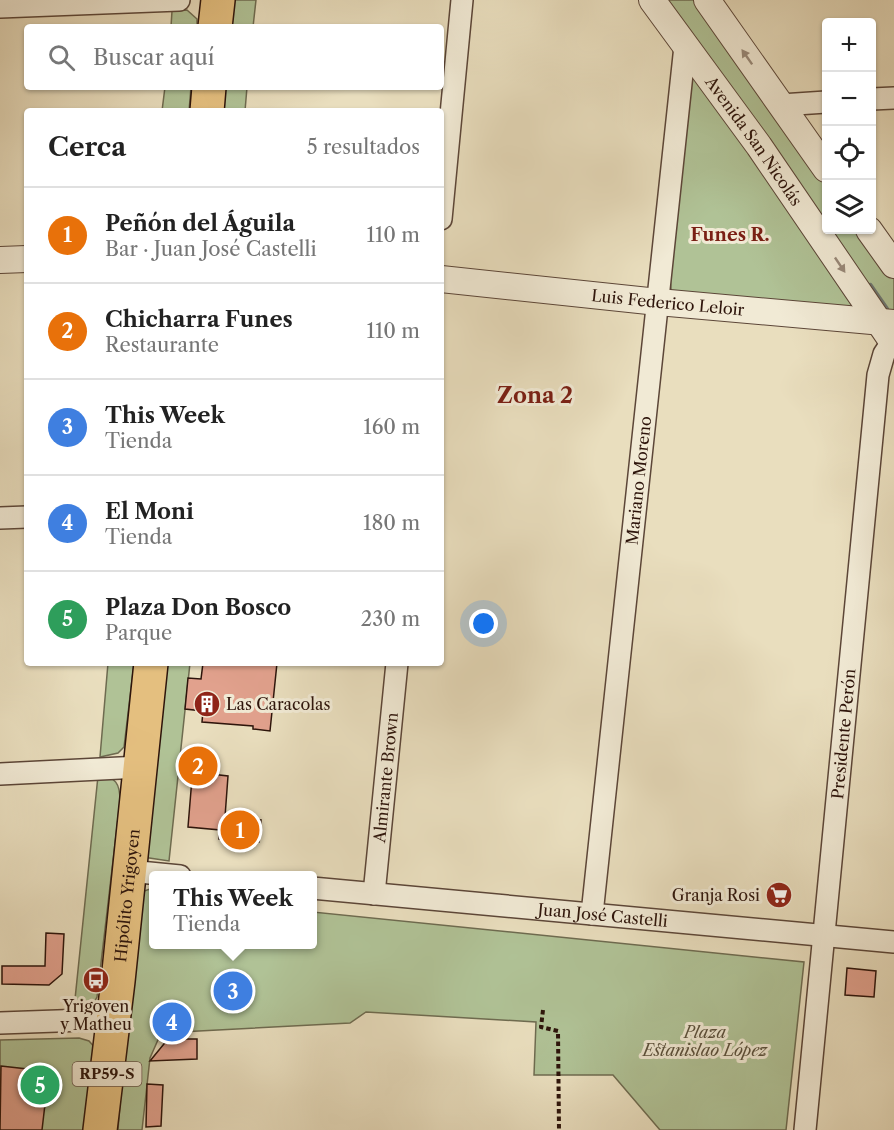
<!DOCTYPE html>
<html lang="es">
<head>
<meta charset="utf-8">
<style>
  :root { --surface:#fff; --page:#f6f6f6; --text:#222; --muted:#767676; --line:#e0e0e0; --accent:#8f2418 }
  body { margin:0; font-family:"Libre Caslon Text",serif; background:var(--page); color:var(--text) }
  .controls { position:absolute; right:18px; top:18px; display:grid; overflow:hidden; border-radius:6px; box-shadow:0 2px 4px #0004 }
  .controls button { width:54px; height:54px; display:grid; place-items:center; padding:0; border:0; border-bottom:2px solid var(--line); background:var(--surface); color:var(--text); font:30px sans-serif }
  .you { position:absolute; left:484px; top:624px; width:21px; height:21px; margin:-15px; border:4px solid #fff; border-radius:50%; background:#1a73e8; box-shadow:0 0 0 9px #1a73e833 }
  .badge { display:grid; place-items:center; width:39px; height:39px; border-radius:50%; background:var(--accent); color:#fff; font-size:20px; font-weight:700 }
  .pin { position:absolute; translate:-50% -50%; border:3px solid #fff; box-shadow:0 2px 6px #0006 }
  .popup { position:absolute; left:149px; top:871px; width:168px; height:78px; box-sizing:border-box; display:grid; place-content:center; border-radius:6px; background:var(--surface); filter:drop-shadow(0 2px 4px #0005); font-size:20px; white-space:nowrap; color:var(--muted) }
  .popup b { font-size:22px; color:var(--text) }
  .popup::after { content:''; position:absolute; left:50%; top:100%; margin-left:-12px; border:12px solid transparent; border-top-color:var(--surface) }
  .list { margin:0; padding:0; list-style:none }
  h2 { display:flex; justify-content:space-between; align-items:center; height:78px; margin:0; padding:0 24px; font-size:26px }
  h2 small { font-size:20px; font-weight:400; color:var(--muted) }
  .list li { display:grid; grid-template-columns:39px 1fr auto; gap:18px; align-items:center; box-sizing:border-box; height:96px; padding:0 24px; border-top:2px solid var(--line) }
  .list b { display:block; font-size:22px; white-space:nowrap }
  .list p { margin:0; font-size:20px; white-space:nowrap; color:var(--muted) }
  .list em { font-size:20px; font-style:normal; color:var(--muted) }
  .icon { flex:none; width:33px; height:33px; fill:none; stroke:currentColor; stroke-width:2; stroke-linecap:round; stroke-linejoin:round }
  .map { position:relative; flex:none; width:894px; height:1130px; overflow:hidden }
  .search { position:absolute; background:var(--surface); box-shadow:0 2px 4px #0004; left:24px; top:24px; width:420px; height:66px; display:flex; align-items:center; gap:15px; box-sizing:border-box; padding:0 21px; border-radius:6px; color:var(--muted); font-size:22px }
  .panel { position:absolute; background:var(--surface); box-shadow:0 2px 4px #0004; left:24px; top:108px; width:420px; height:558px; border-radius:6px }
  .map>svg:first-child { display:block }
  .green { fill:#b0c296; stroke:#6e6b50; stroke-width:1.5 }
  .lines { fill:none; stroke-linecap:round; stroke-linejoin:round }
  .stream { stroke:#6e7873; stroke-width:6 }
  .building { fill:#e1a18d; stroke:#2d140b; stroke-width:1.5 }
  .minor-casing { stroke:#5c4638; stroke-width:24 }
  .tertiary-casing { stroke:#5c4638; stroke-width:28 }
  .primary-casing { stroke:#2d140b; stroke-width:36 }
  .path { stroke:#2d140b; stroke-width:4; stroke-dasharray:4.5 3; stroke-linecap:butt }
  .minor { stroke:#f1ead5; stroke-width:21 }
  .tertiary { stroke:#f1ead5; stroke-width:26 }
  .primary { stroke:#e4bf7f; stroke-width:33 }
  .oneway { fill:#998a7a }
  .labels { text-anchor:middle; stroke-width:6; stroke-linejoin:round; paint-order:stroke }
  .shield { fill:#f1ead5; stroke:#685448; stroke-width:1.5 }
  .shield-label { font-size:15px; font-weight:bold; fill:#2d140b }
  .street-label { font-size:16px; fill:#2d140b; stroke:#f1ead5 }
  .poi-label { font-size:16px; fill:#2d140b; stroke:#f1ead5; text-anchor:start }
  .park-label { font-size:16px; font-style:italic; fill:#5b513c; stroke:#f1ead5 }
  .neighbourhood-label { font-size:18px; font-weight:bold; fill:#7a1f14; stroke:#f1ead5 }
  .district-label { font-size:22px; font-weight:bold; fill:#7a1f14; stroke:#f1ead5 }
</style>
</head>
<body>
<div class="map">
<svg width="894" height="1130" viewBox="0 0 894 1130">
  <rect width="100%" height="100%" fill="#e9debe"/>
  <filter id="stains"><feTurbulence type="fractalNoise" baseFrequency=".00333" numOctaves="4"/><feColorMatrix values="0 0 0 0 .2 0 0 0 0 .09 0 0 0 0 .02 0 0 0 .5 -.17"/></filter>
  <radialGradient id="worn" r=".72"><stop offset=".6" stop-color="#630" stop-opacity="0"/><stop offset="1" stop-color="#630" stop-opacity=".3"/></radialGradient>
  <path class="green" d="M 230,0 L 256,0 L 253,27 L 228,27 Z
    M 659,0 L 700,0 L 826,178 L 826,230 L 864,230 L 894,272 L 894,318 L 887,317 Z
    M 187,10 L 197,19 L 197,27 L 171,27 L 172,11 Z
    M 693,67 L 864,313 L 679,296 L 671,290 L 670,276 Z
    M 165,87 L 191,87 L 189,111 L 162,111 Z
    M 222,87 L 247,87 L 245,111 L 219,111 Z
    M 108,663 L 134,663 L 124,747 L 118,753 L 100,757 Z
    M 159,663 L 190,663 L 169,861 L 143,857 Z
    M 98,776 C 116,776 120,784 120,801 L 97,997 C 92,1008 85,1008 74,1009 Z
    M 153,888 L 154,944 L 312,944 L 313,912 L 804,962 L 786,1130 L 660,1130 L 613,1075 L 534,1075 L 536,1022 L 366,1012 L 350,1023 L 161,1033 L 150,1058 L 142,1130 L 118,1130 L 125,1039 L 144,891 Z
    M 79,1038 L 89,1041 L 97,1050 L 92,1130 L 0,1130 L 0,1040 Z"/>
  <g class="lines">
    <path class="stream" d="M 870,286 L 886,309"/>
  </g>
  <path class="building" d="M 203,663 L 277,663 L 270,731 L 253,729 L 253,726 L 202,722 L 203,711 L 185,709 L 188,678 L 201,679 Z
    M 194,754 L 213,756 L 211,774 L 228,776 L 225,817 L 261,820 L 259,842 L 219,839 L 220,830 L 188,827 Z
    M 46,933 L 64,934 L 62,974 L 49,985 L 2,984 L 2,966 L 45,966 Z
    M 847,968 L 876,971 L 874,997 L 845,995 Z
    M 168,1039 L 197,1039 L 197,1059 L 150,1061 Z
    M 1,1066 L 54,1072 L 52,1088 L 47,1087 L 42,1130 L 0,1130 Z
    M 147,1084 L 163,1085 L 161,1126 L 146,1127 Z"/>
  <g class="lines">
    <defs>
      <g id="minor">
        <path d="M 0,7 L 179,0"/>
        <path d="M 872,99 L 894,98"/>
        <path d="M 781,105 L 826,102"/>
        <path d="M 441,219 L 462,0"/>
        <path d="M 0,518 L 27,517"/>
        <path d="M 0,774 L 140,767"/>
        <path d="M 129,871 L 180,876"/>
        <path id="s1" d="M 312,888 L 894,942"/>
        <path id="s2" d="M 374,894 L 397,663"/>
        <path id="s3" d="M 592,914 L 685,46"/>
        <path d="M 0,1023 L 114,1019"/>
        <path id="s4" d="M 805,1130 L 878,375 L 884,354 L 892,342"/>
      </g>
      <g id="tertiary">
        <path id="s5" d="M 652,0 L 759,146 L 894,344"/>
        <path d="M 707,0 L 826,169"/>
        <path d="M 869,230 L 894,265"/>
        <path d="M 0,260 L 27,259"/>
        <path id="s6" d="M 441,279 L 658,302 L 894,323"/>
      </g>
      <g id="primary">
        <path d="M 215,27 L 218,0"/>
        <path d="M 207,111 L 209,87"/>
        <path id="s7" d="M 100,1130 L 118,981 L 151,663"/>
      </g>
    </defs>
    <use href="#minor" class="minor-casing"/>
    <use href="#tertiary" class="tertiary-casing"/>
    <use href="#primary" class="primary-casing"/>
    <path class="path" d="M 543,1010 L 541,1027 L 558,1031 L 559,1130"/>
    <use href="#minor" class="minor"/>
    <use href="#tertiary" class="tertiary"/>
    <use href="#primary" class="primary"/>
  </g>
  <defs><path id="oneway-solid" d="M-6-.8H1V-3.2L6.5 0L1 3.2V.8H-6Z" transform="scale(1.5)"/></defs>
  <g class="oneway">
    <use href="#oneway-solid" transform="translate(747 57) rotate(-125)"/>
    <use href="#oneway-solid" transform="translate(840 265) rotate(56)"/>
  </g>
  <defs>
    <symbol id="building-disc" viewBox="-11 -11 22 22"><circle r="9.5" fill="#8f2418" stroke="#f1ead5"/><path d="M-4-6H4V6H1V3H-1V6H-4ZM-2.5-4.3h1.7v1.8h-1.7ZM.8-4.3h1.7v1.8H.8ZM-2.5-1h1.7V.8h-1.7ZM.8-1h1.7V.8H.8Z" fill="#fff"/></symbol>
    <symbol id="supermarket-disc" viewBox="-11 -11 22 22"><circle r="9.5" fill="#8f2418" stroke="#f1ead5"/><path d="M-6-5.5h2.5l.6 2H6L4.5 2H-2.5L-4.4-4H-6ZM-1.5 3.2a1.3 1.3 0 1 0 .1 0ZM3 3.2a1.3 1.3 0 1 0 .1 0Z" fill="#fff"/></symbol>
    <symbol id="bus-disc" viewBox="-11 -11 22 22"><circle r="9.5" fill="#8f2418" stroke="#f1ead5"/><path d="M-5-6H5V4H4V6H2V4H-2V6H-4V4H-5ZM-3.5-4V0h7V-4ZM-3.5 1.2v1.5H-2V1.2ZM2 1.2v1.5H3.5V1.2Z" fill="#fff"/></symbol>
  </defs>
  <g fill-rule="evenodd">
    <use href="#building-disc" x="192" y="689" width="30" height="30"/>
    <use href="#supermarket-disc" x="764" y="880" width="30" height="30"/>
    <use href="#bus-disc" x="81" y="965" width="30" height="30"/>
  </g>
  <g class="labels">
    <rect class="shield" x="72.5" y="1062" width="69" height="24" rx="4.5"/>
    <g class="shield-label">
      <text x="107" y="1079">RP59-S</text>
    </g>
    <g class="street-label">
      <text dy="6" stroke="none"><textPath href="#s5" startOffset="174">Avenida San Nicolás</textPath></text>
      <text dy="6" stroke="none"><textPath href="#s6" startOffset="228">Luis Federico Leloir</textPath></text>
      <text dy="6" stroke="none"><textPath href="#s3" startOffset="436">Mariano Moreno</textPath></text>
      <text dy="6" stroke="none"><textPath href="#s4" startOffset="398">Presidente Perón</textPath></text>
      <text dy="6" stroke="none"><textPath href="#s2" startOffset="117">Almirante Brown</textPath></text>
      <text dy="6" stroke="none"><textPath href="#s7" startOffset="236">Hipólito Yrigoyen</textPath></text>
      <text dy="6" stroke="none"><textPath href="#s1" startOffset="292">Juan José Castelli</textPath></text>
    </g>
    <g class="poi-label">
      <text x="226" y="710">Las Caracolas</text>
      <text x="760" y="901" text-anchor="end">Granja Rosi</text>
      <text x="96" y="1012" text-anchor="middle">Yrigoyen<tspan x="96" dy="18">y Matheu</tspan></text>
    </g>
    <g class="park-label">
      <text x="705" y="1038">Plaza<tspan x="705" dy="18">Estanislao López</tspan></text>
    </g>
    <g class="neighbourhood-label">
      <text x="730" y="241">Funes R.</text>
    </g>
    <g class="district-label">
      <text x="535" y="403">Zona 2</text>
    </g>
  </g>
  <rect width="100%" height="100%" filter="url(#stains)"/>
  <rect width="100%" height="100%" fill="url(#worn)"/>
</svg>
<div class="controls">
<button>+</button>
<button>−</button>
<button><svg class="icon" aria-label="locate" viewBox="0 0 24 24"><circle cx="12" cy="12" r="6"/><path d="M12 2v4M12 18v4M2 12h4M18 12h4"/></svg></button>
<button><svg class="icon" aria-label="layers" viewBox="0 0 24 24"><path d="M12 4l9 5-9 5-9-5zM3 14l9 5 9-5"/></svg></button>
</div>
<div class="you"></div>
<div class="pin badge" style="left:240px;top:830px;background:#e8710a">1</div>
<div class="pin badge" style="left:198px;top:766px;background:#e8710a">2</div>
<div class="pin badge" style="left:233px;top:991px;background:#3f7fe0">3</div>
<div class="popup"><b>This Week</b>Tienda</div>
<div class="pin badge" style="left:172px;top:1022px;background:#3f7fe0">4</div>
<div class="pin badge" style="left:40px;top:1085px;background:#2e9e5b">5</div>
<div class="search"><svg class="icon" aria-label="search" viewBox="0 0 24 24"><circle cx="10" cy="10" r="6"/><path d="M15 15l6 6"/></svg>Buscar aquí</div>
<section class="panel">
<h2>Cerca<small>5 resultados</small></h2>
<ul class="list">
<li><span class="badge" style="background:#e8710a">1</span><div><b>Peñón del Águila</b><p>Bar · Juan José Castelli</p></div><em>110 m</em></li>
<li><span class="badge" style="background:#e8710a">2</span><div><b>Chicharra Funes</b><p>Restaurante</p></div><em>110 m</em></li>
<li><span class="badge" style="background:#3f7fe0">3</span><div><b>This Week</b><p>Tienda</p></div><em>160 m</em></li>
<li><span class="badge" style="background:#3f7fe0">4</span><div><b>El Moni</b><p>Tienda</p></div><em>180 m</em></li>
<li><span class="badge" style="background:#2e9e5b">5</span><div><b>Plaza Don Bosco</b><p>Parque</p></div><em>230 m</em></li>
</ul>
</section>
</div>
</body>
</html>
